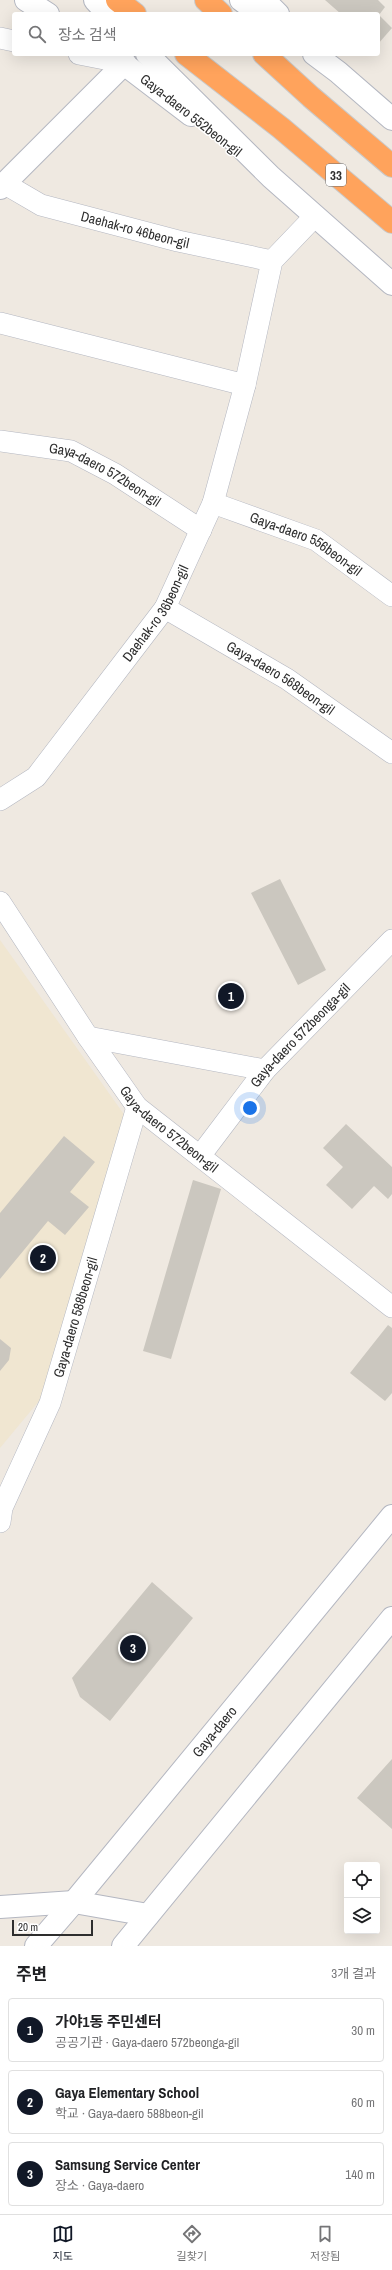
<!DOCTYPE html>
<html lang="ko">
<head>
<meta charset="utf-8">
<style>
  :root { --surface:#fff; --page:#f6f6f6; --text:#202124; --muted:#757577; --line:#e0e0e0; --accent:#111827 }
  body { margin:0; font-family:"Archivo Narrow","Noto Sans KR",sans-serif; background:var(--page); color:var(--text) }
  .controls { position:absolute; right:12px; bottom:12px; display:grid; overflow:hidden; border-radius:4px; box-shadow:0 4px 16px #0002 }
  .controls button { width:36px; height:36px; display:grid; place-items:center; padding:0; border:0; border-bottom:1px solid var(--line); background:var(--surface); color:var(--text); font:20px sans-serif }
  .scale { position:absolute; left:12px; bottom:10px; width:81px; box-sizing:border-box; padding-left:4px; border:2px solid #2e2e2e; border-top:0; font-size:11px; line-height:14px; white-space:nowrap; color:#2e2e2e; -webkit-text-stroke:3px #fff; paint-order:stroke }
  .you { position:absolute; left:250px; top:1108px; width:14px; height:14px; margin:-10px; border:3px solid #fff; border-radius:50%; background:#1a73e8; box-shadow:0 0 0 6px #1a73e833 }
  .badge { display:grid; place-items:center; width:26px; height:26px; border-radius:50%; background:var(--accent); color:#fff; font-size:13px; font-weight:700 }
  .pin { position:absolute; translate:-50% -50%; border:2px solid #fff; box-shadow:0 1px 4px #0006 }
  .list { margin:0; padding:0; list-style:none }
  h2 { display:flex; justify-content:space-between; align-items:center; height:52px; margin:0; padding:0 16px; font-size:17px }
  h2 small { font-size:13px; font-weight:400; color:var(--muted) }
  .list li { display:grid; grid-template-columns:26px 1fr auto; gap:12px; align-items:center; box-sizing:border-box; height:64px; margin:0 8px 8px; padding:0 8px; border:1px solid var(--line); border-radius:4px }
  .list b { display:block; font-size:15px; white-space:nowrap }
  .list p { margin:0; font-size:13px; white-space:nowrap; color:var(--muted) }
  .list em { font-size:13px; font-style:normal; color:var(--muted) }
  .icon { flex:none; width:22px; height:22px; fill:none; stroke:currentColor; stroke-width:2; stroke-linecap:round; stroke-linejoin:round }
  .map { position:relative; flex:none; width:392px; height:1946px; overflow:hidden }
  .search { position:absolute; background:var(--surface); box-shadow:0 4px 16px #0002; left:12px; right:12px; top:12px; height:44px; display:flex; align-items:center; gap:10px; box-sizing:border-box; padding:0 14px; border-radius:4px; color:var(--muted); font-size:15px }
  .sheet { height:268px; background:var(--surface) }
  nav { display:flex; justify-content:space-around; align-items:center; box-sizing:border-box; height:56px; border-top:1px solid var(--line); background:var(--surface); font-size:11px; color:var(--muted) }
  nav a { display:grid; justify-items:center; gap:2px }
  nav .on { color:var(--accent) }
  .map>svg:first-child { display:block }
  .education { fill:#f0e6d1 }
  .building { fill:#cbc7bf }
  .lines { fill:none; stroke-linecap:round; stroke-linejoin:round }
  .street-casing { stroke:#b4b7c1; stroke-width:22 }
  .secondary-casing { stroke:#b4b7c1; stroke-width:24 }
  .highway-casing { stroke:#c9c9c9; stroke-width:24 }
  .street { stroke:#fff; stroke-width:21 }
  .secondary { stroke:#fff; stroke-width:22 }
  .highway { stroke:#ffa35c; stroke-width:22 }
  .labels { text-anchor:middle; stroke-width:3; stroke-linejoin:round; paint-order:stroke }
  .shield { fill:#fff; stroke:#6d6d6d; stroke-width:1 }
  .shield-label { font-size:13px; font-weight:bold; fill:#2e2e2e }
  .street-label { font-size:14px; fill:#2e2e2e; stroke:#fff }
</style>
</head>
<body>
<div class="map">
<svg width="392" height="1946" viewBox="0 0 392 1946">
  <rect width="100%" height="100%" fill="#efe9e1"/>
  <path class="education" d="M 0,940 L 128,1120 L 44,1395 L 0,1448 Z"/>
  <path class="building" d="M 325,0 L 378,0 L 385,7 L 379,15 L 392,28 L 378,44 L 378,14 L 341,14 Z
    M 280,879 L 326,970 L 298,985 L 251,893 Z
    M 346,1124 L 392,1167 L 392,1194 L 388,1199 L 374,1186 L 352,1209 L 326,1185 L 343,1167 L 323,1148 Z
    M 64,1136 L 95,1162 L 70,1192 L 89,1207 L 65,1235 L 48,1221 L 0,1279 L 0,1213 Z
    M 193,1180 L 221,1189 L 171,1359 L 143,1351 Z
    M 388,1325 L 392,1328 L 392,1393 L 385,1401 L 350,1373 Z
    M 0,1339 L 11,1348 L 9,1360 L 0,1371 Z
    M 152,1582 L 193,1618 L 110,1721 L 80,1697 L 72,1678 Z
    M 392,1759 L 392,1829 L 357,1798 Z"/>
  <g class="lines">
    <defs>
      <g id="street">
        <path d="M 0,38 L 14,41"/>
        <path d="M 79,54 L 125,63"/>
        <path id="s1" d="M 5,184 L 41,205 L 178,241 L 272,261"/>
        <path d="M 0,323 L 245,385"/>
        <path id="s2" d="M 0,441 L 71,451 L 115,474 L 201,530"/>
        <path id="s3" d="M 213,503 L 316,540 L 392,596"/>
        <path id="s4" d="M 165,608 L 287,679 L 392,753"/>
        <path id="s5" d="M 0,800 L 36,777 L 165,608 L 213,503 L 245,385 L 272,261 L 315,216"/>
        <path id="s6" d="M 0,902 L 88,1037 L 137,1107 L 392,1307"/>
        <path d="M 88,1037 L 265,1070"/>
        <path id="s7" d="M 200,1156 L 265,1070 L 392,940"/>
        <path id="s8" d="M 0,1522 L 2,1508 L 50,1403 L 137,1107"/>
      </g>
      <g id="secondary">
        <path d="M 26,0 L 48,14"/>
        <path d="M 95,0 L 108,14"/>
        <path d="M 241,0 L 260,14"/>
        <path d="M 264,0 L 278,14"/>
        <path d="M 111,54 L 191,115"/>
        <path d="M 147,54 L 271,177 L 392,284"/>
        <path d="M 314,54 L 338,72 L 392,119"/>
        <path d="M 0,188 L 125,63"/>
        <path d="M 0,1907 L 74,1902 L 148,1915"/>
        <path id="s9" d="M 36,1946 L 74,1902 L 392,1516"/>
        <path d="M 123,1946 L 392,1618"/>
      </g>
      <path id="highway" d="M 117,0 L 135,14
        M 206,0 L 221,14
        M 186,54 L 281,128 L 392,222
        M 264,54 L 311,97 L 392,166"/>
    </defs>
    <use href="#street" class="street-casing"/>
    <use href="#secondary" class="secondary-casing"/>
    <use href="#highway" class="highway-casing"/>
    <use href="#street" class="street"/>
    <use href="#secondary" class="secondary"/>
    <use href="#highway" class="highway"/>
  </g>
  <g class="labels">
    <rect class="shield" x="326" y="164" width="20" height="22" rx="3"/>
    <g class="shield-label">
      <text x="336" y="180">33</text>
    </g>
    <g class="street-label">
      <text transform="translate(191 115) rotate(38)" y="5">Gaya-daero 552beon-gil</text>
      <text dy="5" stroke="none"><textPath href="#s1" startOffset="139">Daehak-ro 46beon-gil</textPath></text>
      <text dy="5" stroke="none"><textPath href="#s2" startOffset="112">Gaya-daero 572beon-gil</textPath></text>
      <text dy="5" stroke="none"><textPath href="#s3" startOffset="102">Gaya-daero 556beon-gil</textPath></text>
      <text dy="5" stroke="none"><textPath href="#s5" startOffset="246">Daehak-ro 36beon-gil</textPath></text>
      <text dy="5" stroke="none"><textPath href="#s4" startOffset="135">Gaya-daero 568beon-gil</textPath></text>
      <text dy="5" stroke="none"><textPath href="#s7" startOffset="157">Gaya-daero 572beonga-gil</textPath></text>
      <text dy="5" stroke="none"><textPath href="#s6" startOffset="285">Gaya-daero 572beon-gil</textPath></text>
      <text dy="5" stroke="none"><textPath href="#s8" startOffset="219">Gaya-daero 588beon-gil</textPath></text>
      <text dy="5" stroke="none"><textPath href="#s9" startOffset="279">Gaya-daero</textPath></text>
    </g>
  </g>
</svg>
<div class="controls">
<button><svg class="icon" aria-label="locate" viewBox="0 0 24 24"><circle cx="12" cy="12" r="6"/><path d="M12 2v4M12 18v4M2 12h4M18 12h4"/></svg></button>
<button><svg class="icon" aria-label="layers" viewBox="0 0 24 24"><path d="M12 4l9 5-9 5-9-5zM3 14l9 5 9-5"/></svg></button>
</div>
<div class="scale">20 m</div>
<div class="you"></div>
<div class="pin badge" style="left:231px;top:996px">1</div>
<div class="pin badge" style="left:43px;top:1258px">2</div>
<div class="pin badge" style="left:133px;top:1648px">3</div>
<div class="search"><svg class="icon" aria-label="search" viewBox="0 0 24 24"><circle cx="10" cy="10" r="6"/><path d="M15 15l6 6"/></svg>장소 검색</div>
</div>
<section class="sheet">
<h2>주변<small>3개 결과</small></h2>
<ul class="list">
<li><span class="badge">1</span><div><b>가야1동 주민센터</b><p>공공기관 · Gaya-daero 572beonga-gil</p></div><em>30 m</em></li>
<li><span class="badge">2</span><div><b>Gaya Elementary School</b><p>학교 · Gaya-daero 588beon-gil</p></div><em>60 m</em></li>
<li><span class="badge">3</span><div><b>Samsung Service Center</b><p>장소 · Gaya-daero</p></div><em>140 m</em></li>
</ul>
</section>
<nav>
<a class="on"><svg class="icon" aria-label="map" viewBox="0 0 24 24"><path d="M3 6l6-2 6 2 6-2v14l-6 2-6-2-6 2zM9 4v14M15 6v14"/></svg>지도</a>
<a><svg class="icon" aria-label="directions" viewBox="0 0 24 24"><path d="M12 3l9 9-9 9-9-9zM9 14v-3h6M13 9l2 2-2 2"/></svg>길찾기</a>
<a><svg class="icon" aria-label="saved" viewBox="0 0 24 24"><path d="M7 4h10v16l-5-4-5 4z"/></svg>저장됨</a>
</nav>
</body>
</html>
